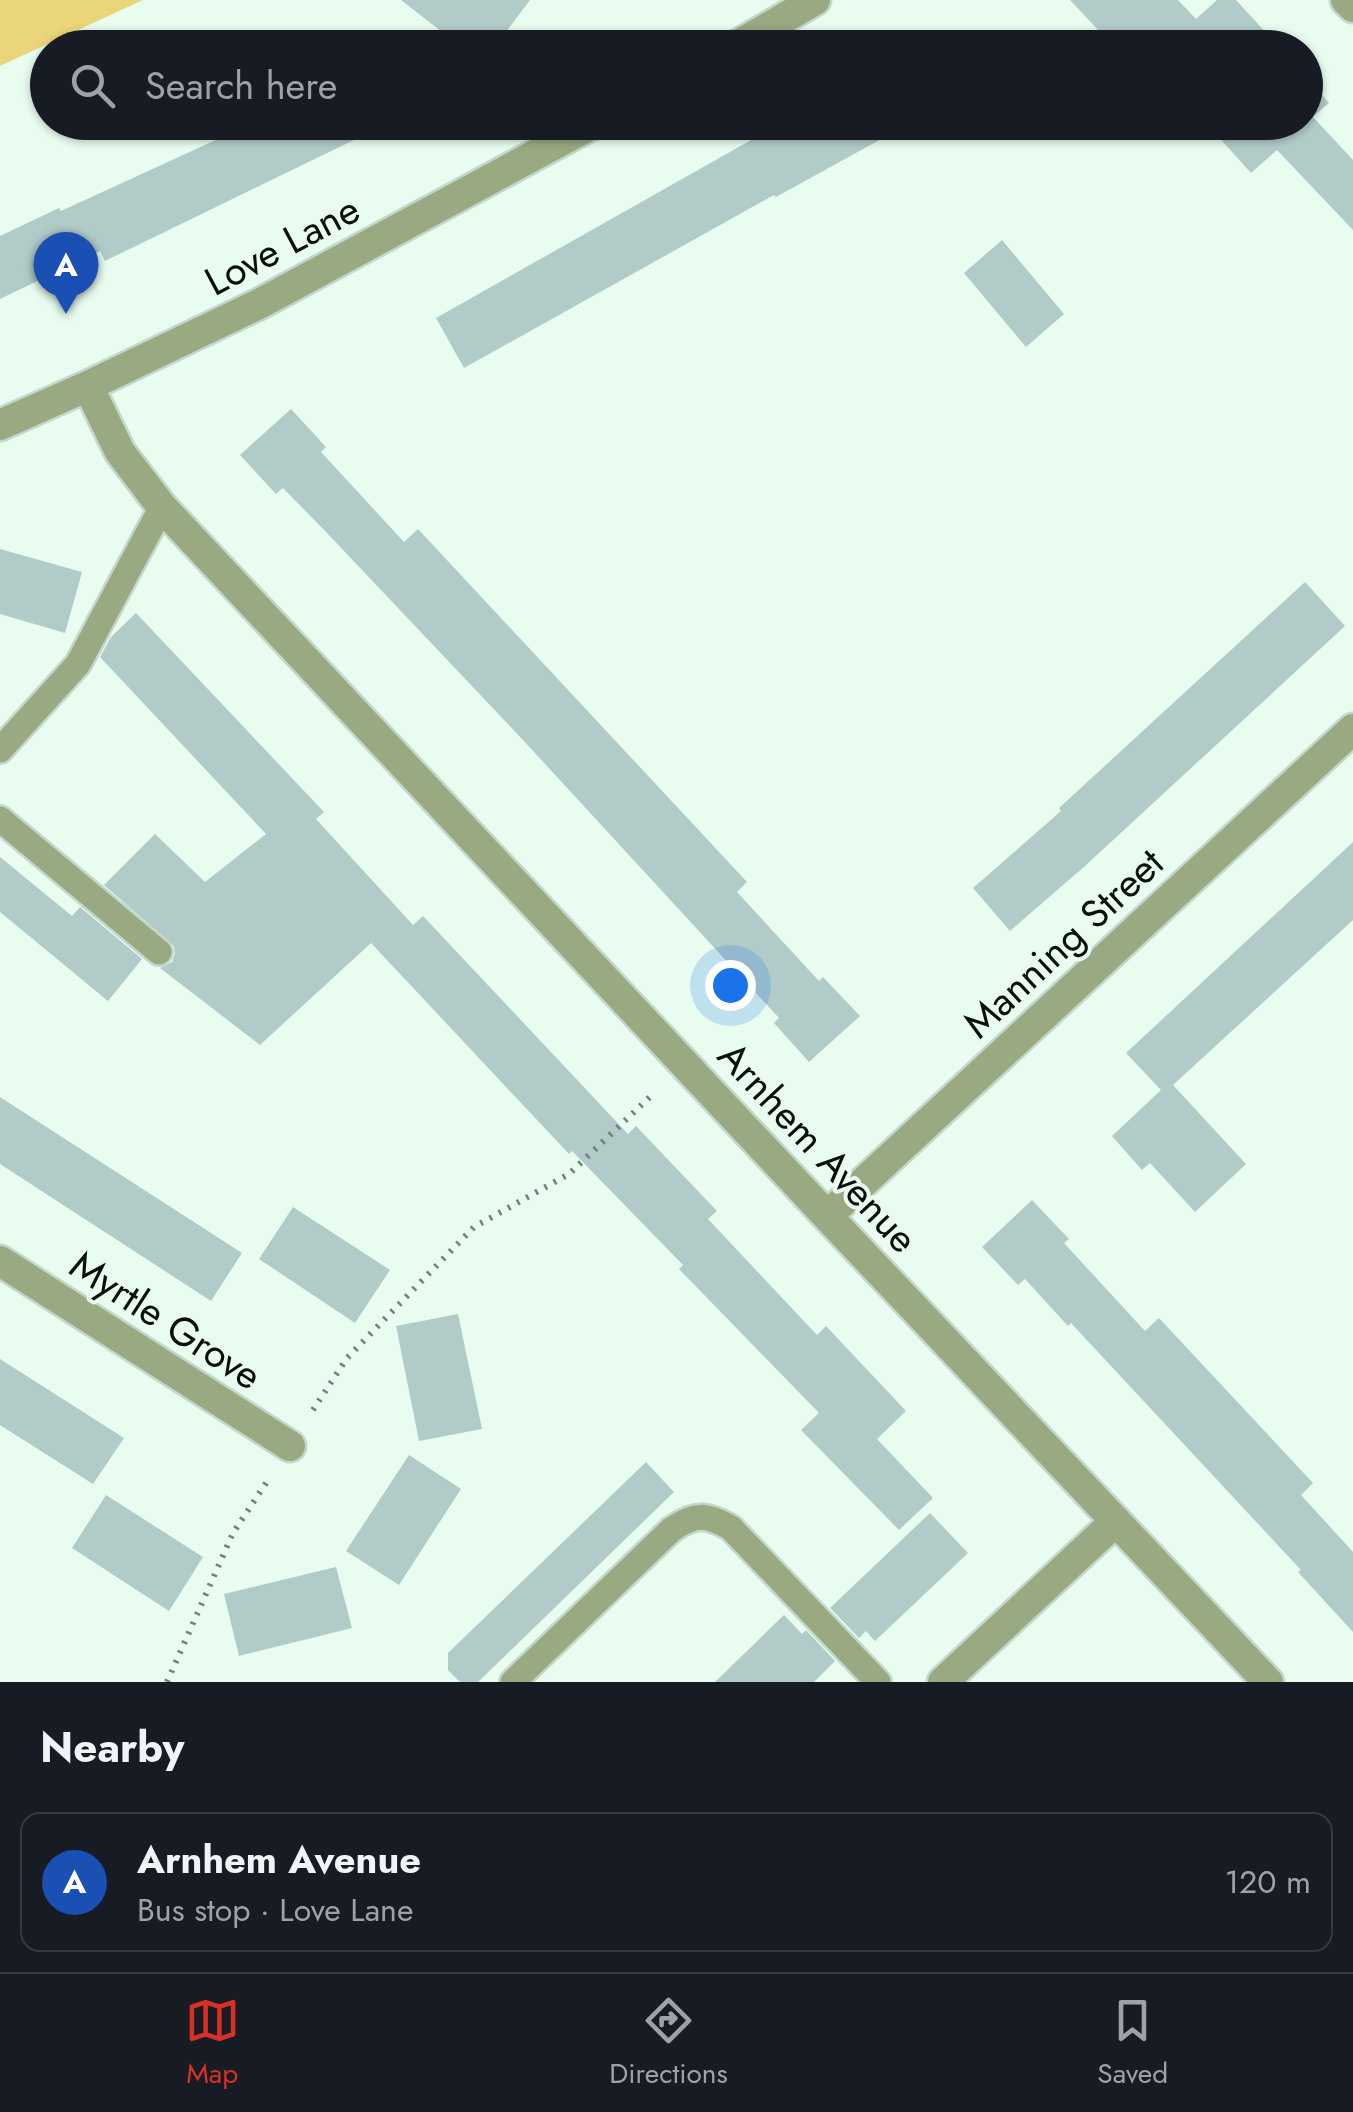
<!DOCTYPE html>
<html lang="en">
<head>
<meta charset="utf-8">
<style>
  :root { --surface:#171b24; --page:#242831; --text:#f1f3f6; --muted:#9ea1a6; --line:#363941; --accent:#d93025 }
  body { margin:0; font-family:Jost,sans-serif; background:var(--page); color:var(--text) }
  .you { position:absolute; left:730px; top:985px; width:35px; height:35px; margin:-25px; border:8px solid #fff; border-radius:50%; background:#1a73e8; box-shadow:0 0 0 15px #1a73e833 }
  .badge { display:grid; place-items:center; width:65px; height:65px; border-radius:50%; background:var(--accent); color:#fff; font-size:32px; font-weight:700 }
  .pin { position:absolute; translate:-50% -82px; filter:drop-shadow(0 2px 5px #0008) }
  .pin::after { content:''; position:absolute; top:52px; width:35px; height:30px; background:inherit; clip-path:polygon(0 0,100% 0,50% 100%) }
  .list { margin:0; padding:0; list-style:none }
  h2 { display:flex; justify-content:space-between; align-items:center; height:130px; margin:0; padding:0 40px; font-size:42px }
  h2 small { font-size:32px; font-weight:400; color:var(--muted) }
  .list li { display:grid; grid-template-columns:65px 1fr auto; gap:30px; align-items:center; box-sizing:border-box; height:140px; margin:0 20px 20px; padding:0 20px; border:2px solid var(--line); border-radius:20px }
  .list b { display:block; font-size:38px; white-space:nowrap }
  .list p { margin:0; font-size:32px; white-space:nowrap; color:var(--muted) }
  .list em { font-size:32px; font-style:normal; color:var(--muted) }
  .icon { flex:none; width:55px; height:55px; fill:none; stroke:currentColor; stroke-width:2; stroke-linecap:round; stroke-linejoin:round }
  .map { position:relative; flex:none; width:1353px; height:1682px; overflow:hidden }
  .search { position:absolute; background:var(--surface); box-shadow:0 2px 8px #0004; left:30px; right:30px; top:30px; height:110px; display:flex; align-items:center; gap:25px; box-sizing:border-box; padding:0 35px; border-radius:55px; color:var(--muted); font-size:38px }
  .sheet { height:290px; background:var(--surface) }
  nav { display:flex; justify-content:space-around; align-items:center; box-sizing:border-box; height:140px; border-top:2px solid var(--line); background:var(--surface); font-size:28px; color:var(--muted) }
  nav a { display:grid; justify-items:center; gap:5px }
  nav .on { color:var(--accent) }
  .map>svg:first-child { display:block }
  .green { fill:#ead57a }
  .building { fill:#b1cbc8 }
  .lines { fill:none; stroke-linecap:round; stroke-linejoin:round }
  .service-casing { stroke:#c4d7cb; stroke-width:30 }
  .minor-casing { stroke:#c4d7cb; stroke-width:35 }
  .tertiary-casing { stroke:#c4d7cb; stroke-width:35 }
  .path { stroke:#748279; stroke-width:6; stroke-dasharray:2.5 8; stroke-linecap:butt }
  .service { stroke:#99aa83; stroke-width:25 }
  .minor { stroke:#99aa83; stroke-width:30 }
  .tertiary { stroke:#99aa83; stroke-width:30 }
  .labels { text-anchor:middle; stroke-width:8; stroke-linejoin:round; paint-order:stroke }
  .street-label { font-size:40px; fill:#09100c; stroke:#e8fdef }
</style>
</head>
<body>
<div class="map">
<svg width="1353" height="1682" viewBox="0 0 1353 1682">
  <rect width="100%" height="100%" fill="#e8fdef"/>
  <path class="green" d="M 0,0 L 143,0 L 0,66 Z"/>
  <path class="building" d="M 401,0 L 530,0 L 494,48 L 410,48 L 442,32 Z
    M 1070,0 L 1178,0 L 1196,19 L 1217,0 L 1236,0 L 1280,48 L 1115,48 Z
    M 1306,76 L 1329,103 L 1313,117 L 1353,160 L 1353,230 L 1277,150 L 1251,173 L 1205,122 L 1306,122 Z
    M 255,122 L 391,122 L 105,261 L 100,251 L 0,299 L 0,236 L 59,208 L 61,211 Z
    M 783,122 L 912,122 L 776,197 L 774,195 L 464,368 L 436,318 Z
    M 1002,240 L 1064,314 L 1026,347 L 964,273 Z
    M 291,409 L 326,447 L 321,452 L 404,542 L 418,529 L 747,882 L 737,892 L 819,981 L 823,977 L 860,1016 L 809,1062 L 774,1023 L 779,1018 L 523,740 L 327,533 L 283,488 L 276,494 L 240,455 Z
    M 0,549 L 82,572 L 65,633 L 0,614 Z
    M 1305,582 L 1345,626 L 1085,866 L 1010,931 L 973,888 L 1061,811 L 1059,808 Z
    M 136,613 L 324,812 L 316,819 L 413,925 L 423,916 L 628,1134 L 636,1126 L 717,1211 L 708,1219 L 817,1335 L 826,1326 L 906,1411 L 877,1439 L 933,1498 L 899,1530 L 801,1430 L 819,1413 L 679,1269 L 683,1265 L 572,1151 L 569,1154 L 371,943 L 260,1045 L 160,968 L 172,962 L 175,954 L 174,946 L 104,885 L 155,834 L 205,882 L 266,834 L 100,657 L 111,637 Z
    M 1353,842 L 1353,920 L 1173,1085 L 1246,1164 L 1195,1212 L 1150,1163 L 1142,1170 L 1112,1136 L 1161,1090 L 1126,1053 Z
    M 0,857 L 72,916 L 80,907 L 142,959 L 108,1001 L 0,912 Z
    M 0,1097 L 242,1253 L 211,1301 L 0,1164 Z
    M 1032,1200 L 1069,1239 L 1064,1243 L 1145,1331 L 1159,1318 L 1313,1483 L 1301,1495 L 1353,1552 L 1353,1632 L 1298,1572 L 1301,1570 L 1071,1323 L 1068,1326 L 1025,1279 L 1018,1285 L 982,1247 Z
    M 293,1207 L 390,1270 L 355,1323 L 259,1259 Z
    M 458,1314 L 482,1429 L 419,1441 L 396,1326 Z
    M 0,1359 L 124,1438 L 93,1484 L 0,1425 Z
    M 409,1455 L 461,1489 L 399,1585 L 346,1551 Z
    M 646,1462 L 674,1492 L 478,1682 L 460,1682 L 448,1670 L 448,1653 Z
    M 106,1495 L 203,1557 L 169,1611 L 72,1548 Z
    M 930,1513 L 968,1553 L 875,1641 L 866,1631 L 859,1638 L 830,1608 Z
    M 336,1567 L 352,1628 L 239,1656 L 224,1594 Z
    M 784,1615 L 802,1634 L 806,1630 L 835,1661 L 814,1682 L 715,1682 Z"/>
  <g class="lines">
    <defs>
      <path id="service" d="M 0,750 L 78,664 L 162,507
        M 0,819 L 159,952
        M 513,1682 L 671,1530 C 695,1513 706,1514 731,1528 L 878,1682"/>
      <path id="minor" d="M 733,48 L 815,0
        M 88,386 L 120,452 L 162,507 L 827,1216 L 1268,1682
        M 0,425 L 88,386 L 259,304 L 596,122
        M 827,1216 L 1353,729
        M 0,1261 L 290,1446
        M 943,1682 L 1116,1521"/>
      <path id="tertiary" d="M 1346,0 L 1353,7"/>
    </defs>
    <use href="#service" class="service-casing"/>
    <use href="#minor" class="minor-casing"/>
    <use href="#tertiary" class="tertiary-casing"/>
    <path class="path" d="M 313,1410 L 347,1358 L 474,1227 L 569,1174 L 655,1092
      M 167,1682 L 233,1533 L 268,1480"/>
    <use href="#service" class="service"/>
    <use href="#minor" class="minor"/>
    <use href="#tertiary" class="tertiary"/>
  </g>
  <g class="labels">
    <g class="street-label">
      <text transform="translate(282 245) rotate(-28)" y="14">Love Lane</text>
      <text transform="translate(1063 943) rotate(-43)" y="14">Manning Street</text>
      <text transform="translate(818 1147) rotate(47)" y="14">Arnhem Avenue</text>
      <text transform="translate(166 1320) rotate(33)" y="14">Myrtle Grove</text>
    </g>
  </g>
</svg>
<div class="you"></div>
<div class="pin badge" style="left:66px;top:314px;background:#1a4fb4">A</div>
<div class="search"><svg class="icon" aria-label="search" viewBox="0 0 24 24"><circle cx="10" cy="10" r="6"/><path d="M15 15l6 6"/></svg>Search here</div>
</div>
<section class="sheet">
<h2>Nearby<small></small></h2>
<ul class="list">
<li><span class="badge" style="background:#1a4fb4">A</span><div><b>Arnhem Avenue</b><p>Bus stop · Love Lane</p></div><em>120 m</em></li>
</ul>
</section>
<nav>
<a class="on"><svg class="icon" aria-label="map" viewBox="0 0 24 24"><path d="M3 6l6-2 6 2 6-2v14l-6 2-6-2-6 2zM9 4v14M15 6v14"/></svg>Map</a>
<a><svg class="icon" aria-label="directions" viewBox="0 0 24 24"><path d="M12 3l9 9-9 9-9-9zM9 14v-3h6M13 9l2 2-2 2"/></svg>Directions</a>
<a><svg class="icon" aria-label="saved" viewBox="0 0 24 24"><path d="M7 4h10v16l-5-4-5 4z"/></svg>Saved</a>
</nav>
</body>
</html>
